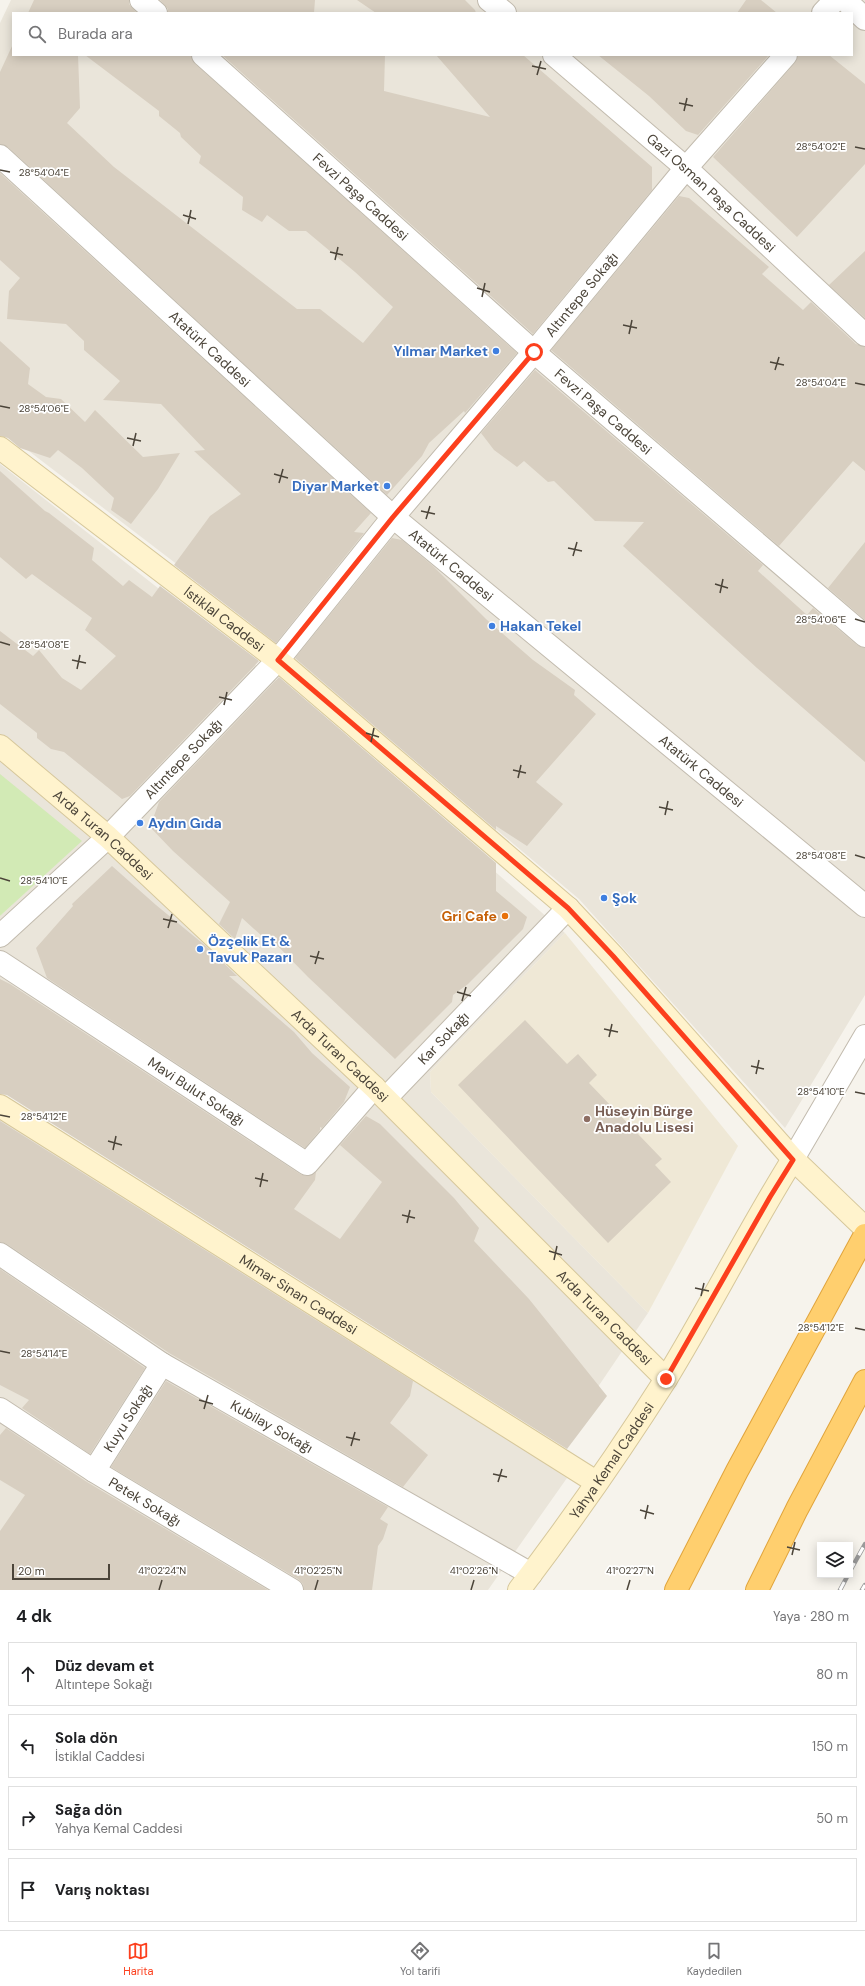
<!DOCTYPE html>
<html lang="tr">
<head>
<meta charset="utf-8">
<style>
  :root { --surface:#fff; --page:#f6f6f6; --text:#202124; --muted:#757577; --line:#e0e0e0; --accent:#fc3f1d }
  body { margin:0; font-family:"DM Sans",sans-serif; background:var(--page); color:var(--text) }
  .controls { position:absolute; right:12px; bottom:12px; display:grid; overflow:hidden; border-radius:0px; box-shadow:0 2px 10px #0003 }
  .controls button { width:36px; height:36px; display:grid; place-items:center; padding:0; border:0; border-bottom:1px solid var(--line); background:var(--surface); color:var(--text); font:20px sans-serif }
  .scale { position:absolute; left:12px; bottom:10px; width:98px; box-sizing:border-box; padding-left:4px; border:2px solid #4b4439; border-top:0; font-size:11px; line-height:14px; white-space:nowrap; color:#4b4439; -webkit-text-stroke:3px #fff; paint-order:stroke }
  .stop { position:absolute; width:12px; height:12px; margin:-9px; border:3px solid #fc3f1d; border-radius:50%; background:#fff }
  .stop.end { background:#fc3f1d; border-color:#fff; box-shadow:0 1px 4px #0008 }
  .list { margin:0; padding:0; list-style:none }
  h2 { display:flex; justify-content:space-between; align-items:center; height:52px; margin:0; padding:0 16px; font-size:17px }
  h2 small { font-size:13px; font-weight:400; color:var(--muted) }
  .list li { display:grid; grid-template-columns:26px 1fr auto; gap:12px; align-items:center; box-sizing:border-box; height:64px; margin:0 8px 8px; padding:0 8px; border:1px solid var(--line); border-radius:0px }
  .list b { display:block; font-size:15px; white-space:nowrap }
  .list p { margin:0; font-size:13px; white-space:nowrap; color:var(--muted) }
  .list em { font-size:13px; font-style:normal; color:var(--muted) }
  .icon { flex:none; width:22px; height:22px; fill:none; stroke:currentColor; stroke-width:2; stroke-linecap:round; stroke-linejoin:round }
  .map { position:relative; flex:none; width:865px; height:1590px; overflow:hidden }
  .search { position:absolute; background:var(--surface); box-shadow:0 2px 10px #0003; left:12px; right:12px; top:12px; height:44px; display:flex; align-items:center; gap:10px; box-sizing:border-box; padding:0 14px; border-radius:0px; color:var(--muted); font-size:15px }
  .sheet { height:340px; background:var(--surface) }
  nav { display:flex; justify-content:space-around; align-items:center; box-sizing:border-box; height:56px; border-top:1px solid var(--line); background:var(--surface); font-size:11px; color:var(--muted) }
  nav a { display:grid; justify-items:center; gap:2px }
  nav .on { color:var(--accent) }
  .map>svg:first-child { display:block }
  .residential { fill:#eae5da; fill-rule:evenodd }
  .education { fill:#efe8d6 }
  .green { fill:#d2eab5 }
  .building { fill:#d8cfc1 }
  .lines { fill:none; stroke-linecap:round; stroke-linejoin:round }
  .street-casing { stroke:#c2bbae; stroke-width:24 }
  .secondary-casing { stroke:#d6c79b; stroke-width:24 }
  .highway-casing { stroke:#e0a43c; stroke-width:24 }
  .street { stroke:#fff; stroke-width:22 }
  .secondary { stroke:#fff3cd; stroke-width:22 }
  .highway { stroke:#ffcf6e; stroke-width:22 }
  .rail-casing { stroke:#9a9a9a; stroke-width:4.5 }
  .rail { stroke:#fff; stroke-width:3; stroke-dasharray:9; stroke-linecap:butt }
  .route { stroke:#fc3f1d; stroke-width:5 }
  .ticks { fill:none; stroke:#4b4439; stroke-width:1.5 }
  .shop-dot { fill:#3f7fe0; stroke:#fff; stroke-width:1.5 }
  .food-dot { fill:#e8710a; stroke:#fff; stroke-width:1.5 }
  .education-dot { fill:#8d6e63; stroke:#fff; stroke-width:1.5 }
  .labels { text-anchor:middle; stroke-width:3.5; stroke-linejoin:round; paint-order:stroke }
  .street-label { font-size:14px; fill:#4b4439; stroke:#fff }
  .shop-label { font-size:14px; font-weight:bold; fill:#366cbe; stroke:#fff; text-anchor:start }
  .food-label { font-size:14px; font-weight:bold; fill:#c56008; stroke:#fff; text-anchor:end }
  .education-label { font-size:14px; font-weight:bold; fill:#785e54; stroke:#fff; text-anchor:start }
  .ticks-label { font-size:10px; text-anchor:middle; fill:#4b4439; stroke:#fff; stroke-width:3.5; stroke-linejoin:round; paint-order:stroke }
</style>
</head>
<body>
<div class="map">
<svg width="865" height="1590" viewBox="0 0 865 1590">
  <rect width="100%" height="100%" fill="#f6f3ec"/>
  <path class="residential" d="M 11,0 L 865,0 L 865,995 L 785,1128 L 579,899 L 225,601 L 0,429 L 0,23 ZM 13,13 L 852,13 L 852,55 L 13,55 Z
    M 0,464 L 293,694 L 565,933 L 430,1072 L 431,1092 L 648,1313 L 562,1440 L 0,1081 L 0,916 L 81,841 L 0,776 Z
    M 0,1108 L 567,1478 L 488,1590 L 0,1590 Z"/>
  <path class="education" d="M 565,933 L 738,1146 L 648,1313 L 431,1092 L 430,1072 Z"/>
  <path class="green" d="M 0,774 L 82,841 L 0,916 Z"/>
  <path class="building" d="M 34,0 L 129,0 L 129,4 L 137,13 L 28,13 Z
    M 160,0 L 315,0 L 314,13 L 168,13 L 168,9 Z
    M 357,0 L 465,0 L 475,10 L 476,13 L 376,13 Z
    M 746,0 L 761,0 L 777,13 L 737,13 Z
    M 13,44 L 13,55 L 78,55 L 80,108 L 67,123 L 114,167 L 297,309 L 320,309 L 363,343 L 393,307 L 355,272 L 306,231 L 289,231 L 267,215 L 262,222 L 242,210 L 243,197 L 199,163 L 201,156 L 181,137 L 180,133 L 159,116 L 159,111 L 85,55 L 191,55 L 195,64 L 517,353 L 465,413 L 464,411 L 429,443 L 422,456 L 387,495 L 8,147 L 0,144 L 0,72 Z
    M 222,55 L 385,55 L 384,91 L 490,117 L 436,55 L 523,55 L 652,167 L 652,190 L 533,334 Z
    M 598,55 L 769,55 L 698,135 L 686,131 L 649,96 Z
    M 798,55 L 829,55 L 865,84 L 865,164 L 797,237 L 713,157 L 795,63 Z
    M 0,173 L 371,513 L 354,532 L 364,533 L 276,643 L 174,565 L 210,516 L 241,494 L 194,451 L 205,450 L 161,404 L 103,400 L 120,381 L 84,350 L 84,341 L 66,324 L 7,319 L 9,291 L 20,278 L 0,260 Z
    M 679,196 L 689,198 L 769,267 L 762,274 L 803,310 L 811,302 L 856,344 L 865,347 L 865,471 L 853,461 L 779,546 L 551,350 Z
    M 865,251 L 865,318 L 829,285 Z
    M 0,341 L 30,368 L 28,384 L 46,397 L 61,399 L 85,422 L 95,410 L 143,457 L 180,453 L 158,489 L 131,524 L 111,510 L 114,498 L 82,468 L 58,450 L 50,458 L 20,448 L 8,438 L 0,436 Z
    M 535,370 L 763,565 L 758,571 L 807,615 L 813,608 L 857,645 L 865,648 L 865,762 L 757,668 L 623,546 L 644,522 L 595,521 L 554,481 L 548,482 L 524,461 L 517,467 L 494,450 L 481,433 Z
    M 0,471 L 45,511 L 49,513 L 94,548 L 92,560 L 123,586 L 129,580 L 152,597 L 160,586 L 259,661 L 130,796 L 122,799 L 64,752 L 51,749 L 37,738 L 37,733 L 0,704 L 0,631 L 33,656 L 39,650 L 62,678 L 81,690 L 116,656 L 85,630 L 92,618 L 32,574 L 26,579 L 0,557 Z
    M 392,538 L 402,540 L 433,566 L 486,619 L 533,660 L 575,690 L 574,695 L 596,714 L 536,782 L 563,804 L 527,846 L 496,826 L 496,830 L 295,658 Z
    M 865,542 L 865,620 L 828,588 Z
    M 279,677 L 496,863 L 496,891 L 527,917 L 523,929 L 468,984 L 453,995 L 452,1002 L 395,1059 L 308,977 L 267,935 L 263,937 L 242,918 L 235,939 L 219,924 L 230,902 L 173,851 L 150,827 L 159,802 Z
    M 112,866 L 156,905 L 207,947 L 237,976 L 229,976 L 294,1032 L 312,1053 L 350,1087 L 344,1102 L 322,1128 L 320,1127 L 320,1130 L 305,1148 L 47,978 L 36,948 L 73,906 L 72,904 Z
    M 0,979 L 10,984 L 300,1174 L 306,1176 L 316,1172 L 315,1180 L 294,1209 L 340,1239 L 382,1182 L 340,1145 L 366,1116 L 380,1124 L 454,1198 L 479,1228 L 474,1241 L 529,1299 L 607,1396 L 567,1449 L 7,1095 L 0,1094 Z
    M 525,1020 L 567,1064 L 578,1054 L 597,1075 L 589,1083 L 662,1159 L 655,1165 L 671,1182 L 608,1243 L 458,1085 Z
    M 0,1121 L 413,1381 L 410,1396 L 390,1423 L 428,1455 L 403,1487 L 169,1353 L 7,1244 L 0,1242 Z
    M 0,1269 L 145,1368 L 90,1454 L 22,1408 L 29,1400 L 0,1385 Z
    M 166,1381 L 388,1507 L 380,1519 L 388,1524 L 383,1539 L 378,1546 L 372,1590 L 304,1590 L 303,1584 L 298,1579 L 111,1467 Z
    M 6,1428 L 87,1482 L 268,1590 L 0,1590 L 0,1531 L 25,1495 L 0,1480 L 0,1435 Z"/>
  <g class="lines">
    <defs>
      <g id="street">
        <path d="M 141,0 L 156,13"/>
        <path d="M 489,0 L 505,13"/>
        <path d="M 845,0 L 865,19"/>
        <path d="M 823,13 L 835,0"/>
        <path id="s1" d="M 203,55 L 534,352 L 865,636"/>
        <path id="s2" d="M 554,55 L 686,168 L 865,335"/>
        <path id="s3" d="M 0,156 L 393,517 L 865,906"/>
        <path id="s4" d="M 0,936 L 108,837 L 278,660 L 393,517 L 534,352 L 686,168 L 786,55"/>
        <path id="s5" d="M 0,962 L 307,1164 L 374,1087"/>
        <path id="s6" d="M 386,1098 L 568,908"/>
        <path d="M 793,1159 L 865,1036"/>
        <path id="s7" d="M 0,1254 L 162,1364 L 531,1574"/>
        <path id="s8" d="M 0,1409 L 94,1471 L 292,1590"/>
        <path id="s9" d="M 94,1471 L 162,1364"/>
      </g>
      <g id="secondary">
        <path id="s10" d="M 0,448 L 278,660 L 568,908 L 613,956 L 793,1159 L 865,1228"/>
        <path id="s11" d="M 0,746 L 108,837 L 374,1087 L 666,1379"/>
        <path id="s12" d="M 0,1106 L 596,1482"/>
        <path id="s13" d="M 519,1590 C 570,1523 621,1450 666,1379 C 710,1307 748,1231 793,1159"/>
      </g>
      <path id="highway" d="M 676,1590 L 737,1471 L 865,1235
        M 757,1590 L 797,1509 L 865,1381"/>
    </defs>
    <use href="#street" class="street-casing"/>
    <use href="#secondary" class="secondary-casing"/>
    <use href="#highway" class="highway-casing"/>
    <use href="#street" class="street"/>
    <use href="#secondary" class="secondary"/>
    <use href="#highway" class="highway"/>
    <defs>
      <path id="rail" d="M 850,1571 L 865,1544
        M 840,1590 L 848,1575
        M 862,1590 L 865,1585"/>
    </defs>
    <use href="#rail" class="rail-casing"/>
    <use href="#rail" class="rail"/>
  </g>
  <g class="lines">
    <path class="route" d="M 534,352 L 393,517 L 278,660 L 568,908 L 613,956 L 793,1160 L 770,1197 L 666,1379"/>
  </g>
  <path class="ticks" d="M 532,66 L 546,69M 537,75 L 541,61M 679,103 L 693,106M 684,111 L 687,98M 855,147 L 865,149M 0,170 L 10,172M 183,215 L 196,219M 188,224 L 191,210M 330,252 L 343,255M 335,260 L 338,247M 477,288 L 490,292M 482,297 L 485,283M 623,325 L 637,328M 629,334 L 632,320M 770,362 L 784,365M 775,370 L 779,357M 855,383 L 865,385M 0,406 L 10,408M 127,438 L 141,441M 133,446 L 136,433M 274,474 L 288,478M 279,483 L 283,469M 421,511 L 435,514M 426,519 L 430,506M 568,548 L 582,551M 573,556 L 577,542M 715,584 L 728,588M 720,593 L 723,579M 855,619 L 865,622M 0,642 L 10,645M 72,660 L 86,663M 77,669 L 80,655M 219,697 L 232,700M 224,705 L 227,692M 366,733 L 379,737M 371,742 L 374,728M 513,770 L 526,773M 518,778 L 521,765M 659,807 L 673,810M 665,815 L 668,801M 855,855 L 865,858M 0,878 L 10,881M 163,919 L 177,922M 168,928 L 172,914M 310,956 L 324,959M 315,964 L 319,951M 457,992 L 471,996M 462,1001 L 466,987M 604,1029 L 618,1032M 609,1037 L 612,1024M 751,1066 L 764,1069M 756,1074 L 759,1060M 855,1092 L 865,1094M 0,1115 L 10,1117M 108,1141 L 122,1145M 113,1150 L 116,1136M 255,1178 L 268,1181M 260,1187 L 263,1173M 402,1215 L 415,1218M 407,1223 L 410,1210M 549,1251 L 562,1255M 554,1260 L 557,1246M 695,1288 L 709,1291M 701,1296 L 704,1283M 855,1328 L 865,1330M 0,1351 L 10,1353M 199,1400 L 213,1404M 204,1409 L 208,1395M 346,1437 L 360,1440M 351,1446 L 355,1432M 493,1474 L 507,1477M 498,1482 L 502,1469M 640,1510 L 654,1514M 645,1519 L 648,1505M 787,1547 L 800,1550M 792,1555 L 795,1542M 159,1590 L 162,1580M 315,1590 L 318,1580M 471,1590 L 474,1580M 627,1590 L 630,1580"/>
  <g class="shop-dot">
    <circle cx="496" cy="351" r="4"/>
    <circle cx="387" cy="486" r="4"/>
    <circle cx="492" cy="626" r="4"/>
    <circle cx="140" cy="823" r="4"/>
    <circle cx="604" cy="898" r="4"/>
    <circle cx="200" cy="949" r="4"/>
  </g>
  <circle class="food-dot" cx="505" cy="916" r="4"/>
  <circle class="education-dot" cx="587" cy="1119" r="4"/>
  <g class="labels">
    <g class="street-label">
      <text dy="5" stroke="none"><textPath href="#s2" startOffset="209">Gazi Osman Paşa Caddesi</textPath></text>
      <text dy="5" stroke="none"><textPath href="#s1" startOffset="212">Fevzi Paşa Caddesi</textPath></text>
      <text dy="5" stroke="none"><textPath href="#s4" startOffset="867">Altıntepe Sokağı</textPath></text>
      <text dy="5" stroke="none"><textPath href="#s3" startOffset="285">Atatürk Caddesi</textPath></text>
      <text dy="5" stroke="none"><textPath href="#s1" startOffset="536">Fevzi Paşa Caddesi</textPath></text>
      <text dy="5" stroke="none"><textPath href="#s3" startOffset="609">Atatürk Caddesi</textPath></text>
      <text dy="5" stroke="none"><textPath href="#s10" startOffset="282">İstiklal Caddesi</textPath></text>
      <text dy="5" stroke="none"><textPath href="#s4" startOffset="255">Altıntepe Sokağı</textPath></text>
      <text dy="5" stroke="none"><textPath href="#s3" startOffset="933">Atatürk Caddesi</textPath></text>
      <text dy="5" stroke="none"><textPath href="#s11" startOffset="136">Arda Turan Caddesi</textPath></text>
      <text dy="5" stroke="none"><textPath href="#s6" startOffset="83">Kar Sokağı</textPath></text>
      <text dy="5" stroke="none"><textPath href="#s11" startOffset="460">Arda Turan Caddesi</textPath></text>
      <text dy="5" stroke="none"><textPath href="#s5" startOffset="235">Mavi Bulut Sokağı</textPath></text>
      <text dy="5" stroke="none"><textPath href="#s12" startOffset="353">Mimar Sinan Caddesi</textPath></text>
      <text dy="5" stroke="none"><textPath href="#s11" startOffset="832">Arda Turan Caddesi</textPath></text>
      <text dy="5" stroke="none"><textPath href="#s9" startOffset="63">Kuyu Sokağı</textPath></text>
      <text dy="5" stroke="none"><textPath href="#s7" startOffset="322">Kubilay Sokağı</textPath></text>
      <text dy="5" stroke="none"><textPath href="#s13" startOffset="159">Yahya Kemal Caddesi</textPath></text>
      <text dy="5" stroke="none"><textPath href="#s8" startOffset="172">Petek Sokağı</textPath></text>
    </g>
    <g class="shop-label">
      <text x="488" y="356" text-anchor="end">Yılmar Market</text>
      <text x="379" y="491" text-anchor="end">Diyar Market</text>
      <text x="500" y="631">Hakan Tekel</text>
      <text x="148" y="828">Aydın Gıda</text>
      <text x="612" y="903">Şok</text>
      <text x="208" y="946">Özçelik Et &amp;<tspan x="208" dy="16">Tavuk Pazarı</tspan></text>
    </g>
    <g class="food-label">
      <text x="497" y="921">Gri Cafe</text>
    </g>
    <g class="education-label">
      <text x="595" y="1116">Hüseyin Bürge<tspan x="595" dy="16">Anadolu Lisesi</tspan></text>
    </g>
  </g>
  <g class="ticks-label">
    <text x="821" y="150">28°54'02"E</text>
    <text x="44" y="176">28°54'04"E</text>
    <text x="821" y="386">28°54'04"E</text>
    <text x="44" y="412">28°54'06"E</text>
    <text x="821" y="623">28°54'06"E</text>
    <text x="44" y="648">28°54'08"E</text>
    <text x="821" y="859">28°54'08"E</text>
    <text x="44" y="884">28°54'10"E</text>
    <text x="821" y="1095">28°54'10"E</text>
    <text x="44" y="1120">28°54'12"E</text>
    <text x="821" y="1331">28°54'12"E</text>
    <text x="44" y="1357">28°54'14"E</text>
    <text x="162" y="1574">41°02'24"N</text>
    <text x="318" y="1574">41°02'25"N</text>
    <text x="474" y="1574">41°02'26"N</text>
    <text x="630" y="1574">41°02'27"N</text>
  </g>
</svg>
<div class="controls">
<button><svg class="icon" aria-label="layers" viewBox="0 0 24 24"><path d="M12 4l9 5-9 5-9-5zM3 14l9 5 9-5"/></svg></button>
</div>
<div class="scale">20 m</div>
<div class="stop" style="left:534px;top:352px"></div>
<div class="stop end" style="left:666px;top:1379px"></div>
<div class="search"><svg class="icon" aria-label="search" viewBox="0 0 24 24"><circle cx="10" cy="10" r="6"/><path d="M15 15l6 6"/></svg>Burada ara</div>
</div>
<section class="sheet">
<h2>4 dk<small>Yaya · 280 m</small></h2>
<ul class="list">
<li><svg class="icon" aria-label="ahead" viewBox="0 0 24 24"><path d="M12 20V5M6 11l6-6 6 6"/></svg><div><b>Düz devam et</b><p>Altıntepe Sokağı</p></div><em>80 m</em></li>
<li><svg class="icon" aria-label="left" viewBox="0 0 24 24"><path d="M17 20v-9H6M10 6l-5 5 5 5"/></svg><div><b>Sola dön</b><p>İstiklal Caddesi</p></div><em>150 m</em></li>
<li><svg class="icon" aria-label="right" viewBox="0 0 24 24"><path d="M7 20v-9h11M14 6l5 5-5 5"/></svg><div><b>Sağa dön</b><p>Yahya Kemal Caddesi</p></div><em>50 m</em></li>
<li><svg class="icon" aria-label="arrive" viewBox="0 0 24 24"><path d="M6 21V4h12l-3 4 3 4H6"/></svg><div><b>Varış noktası</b></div></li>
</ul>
</section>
<nav>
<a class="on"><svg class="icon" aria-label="map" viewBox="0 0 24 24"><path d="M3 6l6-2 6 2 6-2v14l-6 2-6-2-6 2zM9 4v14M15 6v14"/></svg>Harita</a>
<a><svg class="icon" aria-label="directions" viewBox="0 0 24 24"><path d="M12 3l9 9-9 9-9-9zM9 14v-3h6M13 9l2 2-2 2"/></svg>Yol tarifi</a>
<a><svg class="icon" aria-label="saved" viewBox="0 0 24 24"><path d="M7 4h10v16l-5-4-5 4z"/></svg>Kaydedilen</a>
</nav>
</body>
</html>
